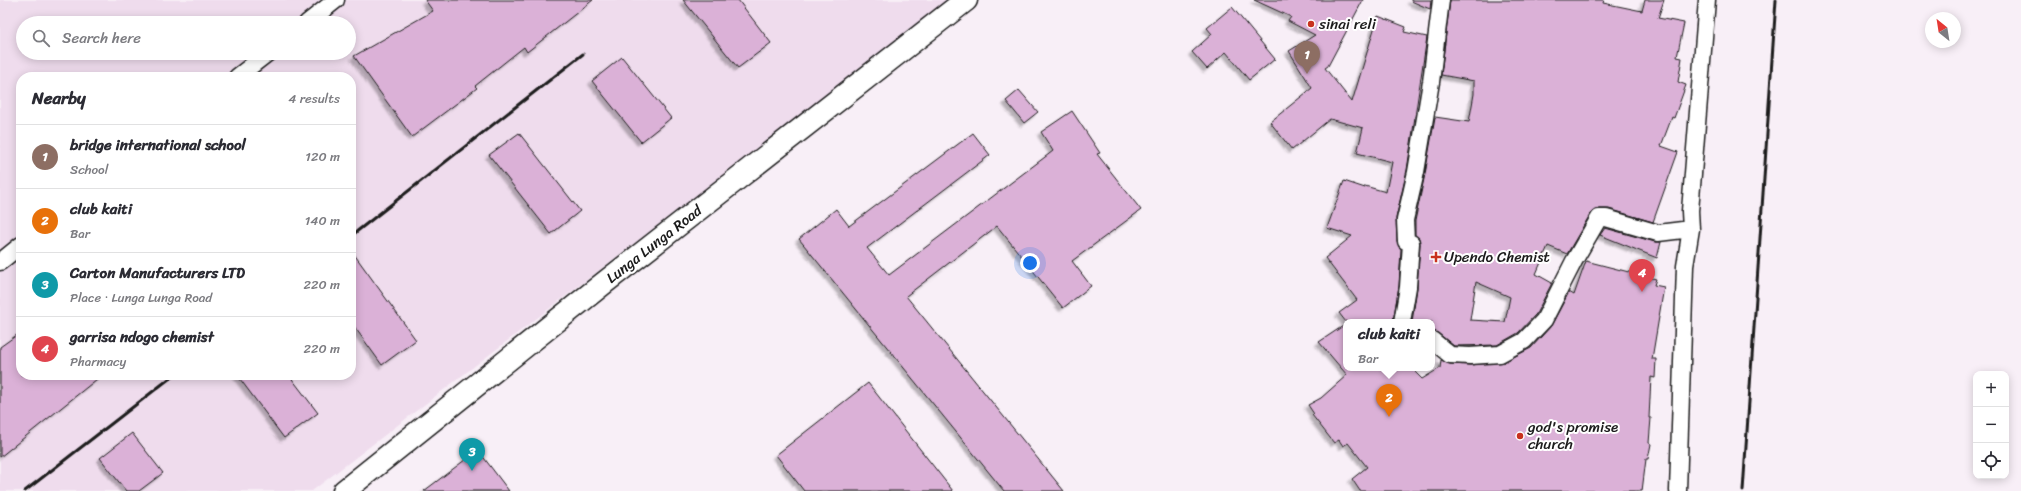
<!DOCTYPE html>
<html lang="en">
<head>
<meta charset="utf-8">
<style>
  :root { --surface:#fff; --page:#f2f2f3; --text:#2b2b33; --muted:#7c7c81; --line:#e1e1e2; --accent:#c8321e }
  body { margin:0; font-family:Sriracha,sans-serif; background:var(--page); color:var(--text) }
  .controls { position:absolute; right:12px; bottom:12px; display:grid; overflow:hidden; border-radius:8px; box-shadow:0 2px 10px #0003 }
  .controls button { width:36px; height:36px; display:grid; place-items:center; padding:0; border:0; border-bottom:1px solid var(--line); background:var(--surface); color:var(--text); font:20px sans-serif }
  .compass { position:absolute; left:1925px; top:12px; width:36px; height:36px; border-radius:50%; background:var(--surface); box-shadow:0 2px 10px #0003; rotate:330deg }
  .you { position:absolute; left:1030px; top:263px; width:14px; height:14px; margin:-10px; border:3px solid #fff; border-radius:50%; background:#1a73e8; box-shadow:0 0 0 6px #1a73e833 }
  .badge { display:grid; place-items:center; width:26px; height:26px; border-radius:50%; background:var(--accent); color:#fff; font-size:13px; font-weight:700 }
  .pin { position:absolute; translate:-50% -33px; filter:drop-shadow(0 1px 2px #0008) }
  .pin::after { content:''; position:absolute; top:21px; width:14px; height:12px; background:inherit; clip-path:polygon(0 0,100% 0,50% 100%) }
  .popup { position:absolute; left:1343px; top:319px; width:92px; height:52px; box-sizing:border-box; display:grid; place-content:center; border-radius:8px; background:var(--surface); filter:drop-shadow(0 1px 3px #0005); font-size:13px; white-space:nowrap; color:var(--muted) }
  .popup b { font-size:15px; color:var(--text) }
  .popup::after { content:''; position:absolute; left:50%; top:100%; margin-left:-8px; border:8px solid transparent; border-top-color:var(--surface) }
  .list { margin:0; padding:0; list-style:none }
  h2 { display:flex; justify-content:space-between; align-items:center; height:52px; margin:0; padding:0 16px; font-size:17px }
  h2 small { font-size:13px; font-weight:400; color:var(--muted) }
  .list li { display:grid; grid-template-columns:26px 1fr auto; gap:12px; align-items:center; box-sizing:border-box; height:64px; padding:0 16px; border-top:1px solid var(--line) }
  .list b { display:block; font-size:15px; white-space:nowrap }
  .list p { margin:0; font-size:13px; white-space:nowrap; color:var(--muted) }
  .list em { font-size:13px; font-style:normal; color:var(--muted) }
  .icon { flex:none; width:22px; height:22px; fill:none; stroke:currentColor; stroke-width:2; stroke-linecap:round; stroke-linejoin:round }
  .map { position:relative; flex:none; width:2021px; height:491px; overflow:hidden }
  .search { position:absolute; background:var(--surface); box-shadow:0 2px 10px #0003; left:16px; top:16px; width:340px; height:44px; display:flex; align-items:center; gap:10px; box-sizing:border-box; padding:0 14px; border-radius:22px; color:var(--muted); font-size:15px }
  .panel { position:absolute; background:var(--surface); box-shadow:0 2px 10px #0003; left:16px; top:72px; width:340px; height:308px; border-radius:16px }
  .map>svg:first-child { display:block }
  .built { fill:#efdced; fill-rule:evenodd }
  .building { fill:#dbb1d7; stroke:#1c1c1c; fill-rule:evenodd; filter:url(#shadow) }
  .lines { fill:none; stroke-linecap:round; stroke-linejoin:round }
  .street-casing { stroke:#1c1c1c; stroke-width:19 }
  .secondary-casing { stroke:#1c1c1c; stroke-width:25 }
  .street { stroke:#fff; stroke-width:16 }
  .secondary { stroke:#fff; stroke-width:22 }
  .rail { stroke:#1c1c1c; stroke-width:3 }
  .poi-dot { fill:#c8321e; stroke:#fff; stroke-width:1.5 }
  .labels { text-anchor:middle; stroke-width:4; stroke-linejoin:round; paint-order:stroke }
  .poi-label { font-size:15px; fill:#1c1c1c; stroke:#fff; text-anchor:start }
  .street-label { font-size:15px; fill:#1c1c1c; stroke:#fff }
</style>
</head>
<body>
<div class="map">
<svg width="2021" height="491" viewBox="0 0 2021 491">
  <defs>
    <filter id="shadow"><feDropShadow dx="-3.5" dy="3.5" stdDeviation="1" flood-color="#0004"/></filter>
  </defs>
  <rect width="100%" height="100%" fill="#f8eff7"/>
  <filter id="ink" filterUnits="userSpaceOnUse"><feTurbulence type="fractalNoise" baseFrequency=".025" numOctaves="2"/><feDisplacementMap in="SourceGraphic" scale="8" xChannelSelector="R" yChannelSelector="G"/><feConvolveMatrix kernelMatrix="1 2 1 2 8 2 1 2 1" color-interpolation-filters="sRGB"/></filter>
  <g filter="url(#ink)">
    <path class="built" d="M 0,0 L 951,0 L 312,491 L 0,491 ZM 23,23 L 349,23 L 349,53 L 23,53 ZM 21,77 L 351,77 L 351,375 L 21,375 Z"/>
    <path class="building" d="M 425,0 L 593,0 L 527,52 L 524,47 L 475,86 L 477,88 L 412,137 L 354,56 L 433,11 Z
      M 683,0 L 738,0 L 771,43 L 738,68 Z
      M 1254,0 L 1363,0 L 1328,66 L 1325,68 L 1352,102 L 1378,16 L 1406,27 L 1404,32 L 1427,37 L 1407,170 L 1396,218 L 1397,241 L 1401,249 L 1399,286 L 1393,322 L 1346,322 L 1339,313 L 1357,300 L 1325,258 L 1352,236 L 1327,228 L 1344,181 L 1365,188 L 1365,186 L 1386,192 L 1392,162 L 1357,153 L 1363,128 L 1330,119 L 1292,150 L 1270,122 L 1312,88 L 1289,51 L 1315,35 L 1288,21 L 1291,17 Z
      M 1411,0 L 1431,0 L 1430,9 L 1411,1 Z
      M 1450,0 L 1604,0 L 1603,3 L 1642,11 L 1645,0 L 1664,0 L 1658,18 L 1684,23 L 1677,57 L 1682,58 L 1678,82 L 1686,85 L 1674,118 L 1672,117 L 1661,146 L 1678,152 L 1653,222 L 1609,209 L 1599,209 L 1591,213 L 1567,254 L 1548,246 L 1536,274 L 1552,283 L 1536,314 L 1518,333 L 1497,345 L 1454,346 L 1438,333 L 1432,331 L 1432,322 L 1412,322 L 1417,288 L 1420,244 L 1419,238 L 1415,235 L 1415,221 L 1425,174 L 1435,117 L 1469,122 L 1474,94 L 1474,81 L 1441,75 ZM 1476,282 L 1510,297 L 1505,322 L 1470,320 Z
      M 1232,7 L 1275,59 L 1249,80 L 1226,52 L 1207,69 L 1192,52 L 1212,34 L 1207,28 Z
      M 622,57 L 671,118 L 641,142 L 592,81 Z
      M 1019,90 L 1038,112 L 1024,123 L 1006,101 Z
      M 1072,111 L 1100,153 L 1097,154 L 1141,210 L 1072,261 L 1091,286 L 1063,308 L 997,226 L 906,296 L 1064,491 L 1004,491 L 799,239 L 836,209 L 849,226 L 973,133 L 990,155 L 867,248 L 889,275 L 1053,151 L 1041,132 Z
      M 519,133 L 580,211 L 551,234 L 489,155 Z
      M 1605,228 L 1655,242 L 1661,242 L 1657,258 L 1600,235 Z
      M 351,250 L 416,340 L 382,365 L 351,322 Z
      M 1586,261 L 1656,279 L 1654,285 L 1664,287 L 1652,359 L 1656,359 L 1655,378 L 1651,377 L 1649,418 L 1651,418 L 1649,443 L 1651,444 L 1648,459 L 1646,459 L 1642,491 L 1360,491 L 1352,479 L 1367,467 L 1348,443 L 1343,446 L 1339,440 L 1334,443 L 1312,415 L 1314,414 L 1308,405 L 1321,398 L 1347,375 L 1319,342 L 1346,324 L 1346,368 L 1411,368 L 1422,379 L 1440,368 L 1441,360 L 1450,364 L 1470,365 L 1504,362 L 1531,348 L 1551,326 L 1569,292 L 1574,295 Z
      M 21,332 L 21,375 L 102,375 L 0,457 L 0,347 Z
      M 237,375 L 289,375 L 318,413 L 284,438 Z
      M 868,383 L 953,491 L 804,491 L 776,455 Z
      M 132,433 L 163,473 L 139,491 L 126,491 L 100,458 Z
      M 478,450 L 509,491 L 424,491 Z"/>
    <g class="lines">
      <defs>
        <path id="street" d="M 307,23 L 336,0
          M 237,77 L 268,53
          M 0,262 L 21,245
          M 1402,322 L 1408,287 L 1411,243 L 1406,241 L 1405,220 L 1416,172 L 1431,82 L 1441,0
          M 1432,340 L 1450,355 L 1470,356 L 1500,354 L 1524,341 L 1544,320 L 1574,261 L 1599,218 L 1606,218 L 1658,233 L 1691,229
          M 1678,491 L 1685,266 L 1691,229 L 1690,211 L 1707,0"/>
        <path id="secondary" d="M 344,491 L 604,283 L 966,0"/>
      </defs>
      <use href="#street" class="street-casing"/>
      <use href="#secondary" class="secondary-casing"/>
      <use href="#street" class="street"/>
      <use href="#secondary" class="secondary"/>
      <path class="rail" d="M 351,236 L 583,54
        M 25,491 L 174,375
        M 1743,491 L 1776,0"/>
    </g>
  </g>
  <g class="poi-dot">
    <circle cx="1311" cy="24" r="4"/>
    <path d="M1434 251h4v4h4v4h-4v4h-4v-4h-4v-4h4z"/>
    <circle cx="1520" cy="436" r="4"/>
  </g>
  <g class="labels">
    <g class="poi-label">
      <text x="1319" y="29">sinai reli</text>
      <text x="1444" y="262">Upendo Chemist</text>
      <text x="1528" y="432">god's promise<tspan x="1528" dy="17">church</tspan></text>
    </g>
    <g class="street-label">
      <text transform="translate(654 244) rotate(-38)" y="5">Lunga Lunga Road</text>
    </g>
  </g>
</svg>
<div class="controls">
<button>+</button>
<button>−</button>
<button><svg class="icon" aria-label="locate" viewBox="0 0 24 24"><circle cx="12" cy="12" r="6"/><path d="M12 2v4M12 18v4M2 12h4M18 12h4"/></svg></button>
</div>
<svg class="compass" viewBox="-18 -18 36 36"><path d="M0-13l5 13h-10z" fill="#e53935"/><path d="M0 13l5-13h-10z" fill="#7c7c81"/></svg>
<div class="you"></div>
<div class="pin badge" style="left:1307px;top:74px;background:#8d6e63">1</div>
<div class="pin badge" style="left:1389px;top:417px;background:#e8710a">2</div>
<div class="popup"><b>club kaiti</b>Bar</div>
<div class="pin badge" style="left:472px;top:471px;background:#0f9aa8">3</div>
<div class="pin badge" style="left:1642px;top:292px;background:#e0444e">4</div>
<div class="search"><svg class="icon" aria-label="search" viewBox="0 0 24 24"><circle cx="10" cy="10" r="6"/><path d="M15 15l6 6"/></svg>Search here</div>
<section class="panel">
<h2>Nearby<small>4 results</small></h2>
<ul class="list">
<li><span class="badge" style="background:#8d6e63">1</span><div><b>bridge international school</b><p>School</p></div><em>120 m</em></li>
<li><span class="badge" style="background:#e8710a">2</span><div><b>club kaiti</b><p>Bar</p></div><em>140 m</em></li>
<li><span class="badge" style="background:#0f9aa8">3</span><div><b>Carton Manufacturers LTD</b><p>Place · Lunga Lunga Road</p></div><em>220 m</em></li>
<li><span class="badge" style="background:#e0444e">4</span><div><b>garrisa ndogo chemist</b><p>Pharmacy</p></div><em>220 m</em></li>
</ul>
</section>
</div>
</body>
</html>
